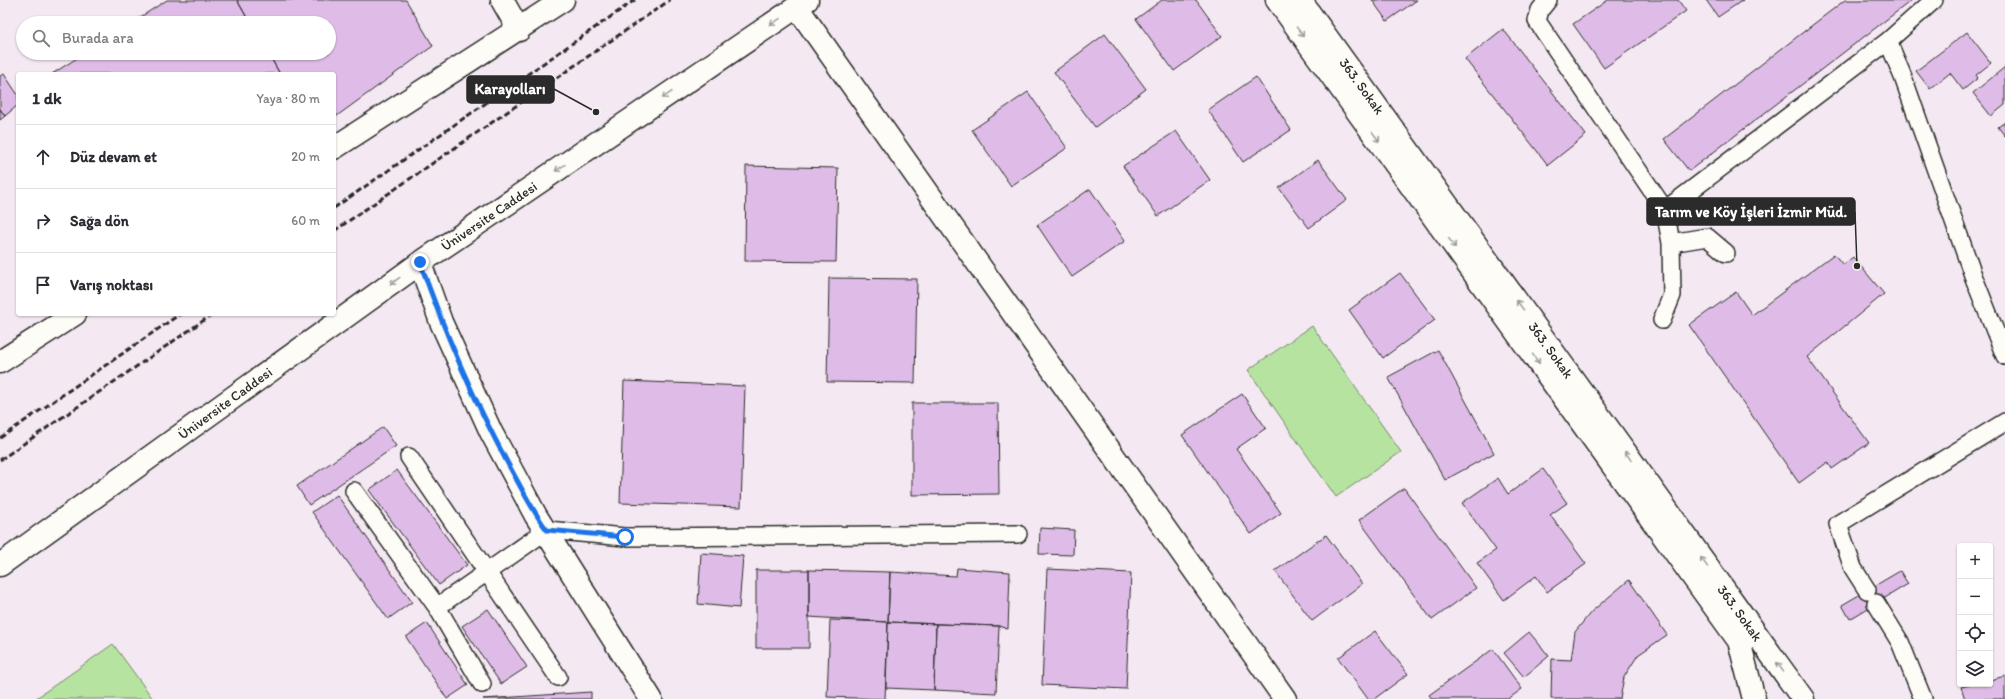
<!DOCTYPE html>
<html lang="tr">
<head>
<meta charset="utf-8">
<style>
  :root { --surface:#fff; --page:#f7f7f7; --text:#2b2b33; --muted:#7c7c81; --line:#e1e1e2 }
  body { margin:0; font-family:Itim,sans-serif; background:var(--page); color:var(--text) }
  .controls { position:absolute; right:12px; bottom:12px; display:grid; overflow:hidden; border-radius:4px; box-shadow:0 1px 3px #0004 }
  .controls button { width:36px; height:36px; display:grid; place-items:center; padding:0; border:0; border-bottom:1px solid var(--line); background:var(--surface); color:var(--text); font:20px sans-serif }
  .stop { position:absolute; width:12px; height:12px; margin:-9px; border:3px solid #1a73e8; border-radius:50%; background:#fff }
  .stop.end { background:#1a73e8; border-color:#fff; box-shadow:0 1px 4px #0008 }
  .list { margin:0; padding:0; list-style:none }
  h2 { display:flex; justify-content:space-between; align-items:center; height:52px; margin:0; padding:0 16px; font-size:17px }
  h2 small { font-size:13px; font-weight:400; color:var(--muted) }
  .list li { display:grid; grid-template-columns:26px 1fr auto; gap:12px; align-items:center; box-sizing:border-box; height:64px; padding:0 16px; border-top:1px solid var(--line) }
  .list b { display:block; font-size:15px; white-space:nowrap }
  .list em { font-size:13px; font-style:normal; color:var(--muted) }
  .icon { flex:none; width:22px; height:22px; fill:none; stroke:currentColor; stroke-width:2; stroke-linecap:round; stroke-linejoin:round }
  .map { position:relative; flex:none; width:2005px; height:699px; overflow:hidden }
  .search { position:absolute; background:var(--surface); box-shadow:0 1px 3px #0004; left:16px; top:16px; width:320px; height:44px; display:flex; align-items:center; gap:10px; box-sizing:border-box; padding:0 14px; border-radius:22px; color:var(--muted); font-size:15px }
  .panel { position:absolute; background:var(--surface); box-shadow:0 1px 3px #0004; left:16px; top:72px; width:320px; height:244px; border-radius:4px }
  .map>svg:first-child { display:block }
  .green { fill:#b7e3a1; stroke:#718766 }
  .building { fill:#debce7; stroke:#2b2b2b }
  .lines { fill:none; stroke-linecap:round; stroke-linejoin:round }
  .lane-casing { stroke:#2b2b2b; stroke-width:20 }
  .street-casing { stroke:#2b2b2b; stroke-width:25 }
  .secondary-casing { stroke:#2b2b2b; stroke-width:25 }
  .lane { stroke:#fdfcf7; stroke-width:17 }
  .street { stroke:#fdfcf7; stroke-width:22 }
  .secondary { stroke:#fdfcf7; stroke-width:22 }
  .rail { stroke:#2b2b2b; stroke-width:3; stroke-dasharray:6 3; stroke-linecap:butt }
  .oneway { stroke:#9e9e9b }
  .route { stroke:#1a73e8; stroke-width:5 }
  .labels { text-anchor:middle; stroke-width:4; stroke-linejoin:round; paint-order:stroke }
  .street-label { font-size:14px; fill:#2b2b2b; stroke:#fdfcf7 }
  .leader { fill:none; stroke:#2b2b2b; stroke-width:1.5 }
  .callout-dot { fill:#2b2b2b; stroke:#fdfcf7; stroke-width:1.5 }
  .callout { fill:#2b2b2b; stroke:#2b2b2b; stroke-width:1.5 }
  .callout-label { font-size:15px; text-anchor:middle; font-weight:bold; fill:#fff }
</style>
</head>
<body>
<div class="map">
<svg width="2005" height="699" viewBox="0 0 2005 699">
  <rect width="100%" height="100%" fill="#f4e9f2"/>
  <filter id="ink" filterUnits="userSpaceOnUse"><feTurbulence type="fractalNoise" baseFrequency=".025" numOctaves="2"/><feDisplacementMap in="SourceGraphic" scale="8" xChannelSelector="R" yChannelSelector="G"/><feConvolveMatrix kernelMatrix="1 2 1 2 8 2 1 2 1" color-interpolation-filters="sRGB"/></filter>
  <g filter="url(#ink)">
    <path class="green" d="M 1312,326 L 1401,452 L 1336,497 L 1248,370 Z
      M 113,644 L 153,699 L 35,699 Z"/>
    <path class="building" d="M 167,0 L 237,0 L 250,23 L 131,23 Z
      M 237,0 L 406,0 L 433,46 L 334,118 L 334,74 L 280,74 L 268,53 L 329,53 L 329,23 L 250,23 Z
      M 1162,0 L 1196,0 L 1222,36 L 1174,71 L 1136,19 Z
      M 1372,0 L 1417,0 L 1387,21 Z
      M 1608,0 L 1678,0 L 1686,11 L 1604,68 L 1573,24 Z
      M 1706,0 L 1743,0 L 1718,17 Z
      M 1845,0 L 1912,0 L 1689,171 L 1664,139 Z
      M 1503,29 L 1586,135 L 1548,165 L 1465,59 Z
      M 1967,32 L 1991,63 L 1976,75 L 1978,78 L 1963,90 L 1950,73 L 1930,89 L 1916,71 Z
      M 1105,34 L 1146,89 L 1095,127 L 1054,72 Z
      M 85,53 L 268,53 L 280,74 L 52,74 Z
      M 2005,67 L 2005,105 L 1991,116 L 1973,93 Z
      M 4,74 L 18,95 L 18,105 L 5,116 L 0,109 L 0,76 Z
      M 1256,77 L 1291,130 L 1243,162 L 1208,110 Z
      M 1028,92 L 1067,148 L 1011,186 L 972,130 Z
      M 0,109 L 5,116 L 0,120 Z
      M 2005,122 L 2005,136 L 1998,127 Z
      M 1176,131 L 1210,180 L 1158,216 L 1123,166 Z
      M 1318,160 L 1347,200 L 1309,228 L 1279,188 Z
      M 746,166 L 838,168 L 836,262 L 745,261 Z
      M 1090,189 L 1125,241 L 1072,277 L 1037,225 Z
      M 1834,254 L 1843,265 L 1853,257 L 1884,294 L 1807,357 L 1869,443 L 1832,469 L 1828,462 L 1799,483 L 1689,325 L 1736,292 L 1752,315 Z
      M 1400,273 L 1435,320 L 1383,358 L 1349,310 Z
      M 829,278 L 917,279 L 915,383 L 827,382 Z
      M 1438,350 L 1494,453 L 1445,480 L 1388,377 Z
      M 624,381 L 745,386 L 741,507 L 620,503 Z
      M 1242,394 L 1266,428 L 1236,449 L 1281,513 L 1251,534 L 1182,435 Z
      M 912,403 L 998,403 L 999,494 L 912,495 Z
      M 383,427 L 396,446 L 309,505 L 297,486 Z
      M 1543,469 L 1567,503 L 1550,515 L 1586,564 L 1547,592 L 1536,576 L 1504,600 L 1477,563 L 1496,550 L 1462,503 L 1498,478 L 1508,494 Z
      M 397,470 L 467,565 L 439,585 L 369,490 Z
      M 1404,488 L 1476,588 L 1432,620 L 1359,520 Z
      M 337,495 L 412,602 L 388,619 L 312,512 Z
      M 1040,528 L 1074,530 L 1073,555 L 1039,554 Z
      M 1326,535 L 1362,584 L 1312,621 L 1275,571 Z
      M 701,553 L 743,556 L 739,608 L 698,604 Z
      M 957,568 L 1010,572 L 1008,629 L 999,626 L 888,622 L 890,572 L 956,576 Z
      M 1047,569 L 1131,573 L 1126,689 L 1042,685 Z
      M 756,570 L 809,570 L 809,648 L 756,648 Z
      M 809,570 L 890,572 L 888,622 L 809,617 Z
      M 1900,571 L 1908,584 L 1850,619 L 1842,605 Z
      M 1629,580 L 1667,635 L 1638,655 L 1624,677 L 1620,699 L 1551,699 L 1552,659 L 1571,660 L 1575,632 L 1591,612 Z
      M 488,609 L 527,667 L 501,684 L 462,626 Z
      M 830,620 L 888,622 L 885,699 L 827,697 Z
      M 888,622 L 936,624 L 934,690 L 886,688 Z
      M 427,623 L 468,685 L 447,699 L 406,637 Z
      M 936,624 L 999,626 L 996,693 L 934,690 Z
      M 1375,631 L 1408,674 L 1374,699 L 1368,699 L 1338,658 Z
      M 1529,632 L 1549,656 L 1524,677 L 1504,653 Z
      M 1493,649 L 1522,689 L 1508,699 L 1432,699 L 1429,695 Z
      M 2005,676 L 2005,699 L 1965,699 L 1961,687 L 1974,684 L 1990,684 L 1990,680 Z
      M 591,692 L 591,699 L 483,699 Z"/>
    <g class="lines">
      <defs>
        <path id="lane" d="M 1548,0 L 1540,10 L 1537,21 L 1665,210 L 1671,243 L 1672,295 L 1662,320
          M 1934,0 L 1888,41 L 1903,77 L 1974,278 L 2005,356
          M 1665,210 L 1888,41
          M 1671,243 L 1707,237 L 1726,253
          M 409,457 L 558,677
          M 354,491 L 437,607 L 482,684
          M 1867,590 L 1853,568 L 1838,524 L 2005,422
          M 1876,603 L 1900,642 L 1923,699
          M 437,607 L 547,530 L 625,537 L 1018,534"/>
        <path id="street" d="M 502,0 L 519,30
          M 797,7 L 1285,699
          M 420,263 L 441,322 L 491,432 L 536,516 L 651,699"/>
        <path id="secondary" d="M 1277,0 L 1739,641 L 1754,699
          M 1300,0 L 1803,699
          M 334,148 L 563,0
          M 0,362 L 75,314
          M 0,565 L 420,263 L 807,0"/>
      </defs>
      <use href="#lane" class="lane-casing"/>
      <use href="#street" class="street-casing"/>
      <use href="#secondary" class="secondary-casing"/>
      <use href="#lane" class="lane"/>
      <use href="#street" class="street"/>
      <use href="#secondary" class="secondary"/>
      <path class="rail" d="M 334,208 L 635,0
        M 334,231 L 670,0
        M 0,438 L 180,314
        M 0,460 L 213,314"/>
    </g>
    <defs><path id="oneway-shaft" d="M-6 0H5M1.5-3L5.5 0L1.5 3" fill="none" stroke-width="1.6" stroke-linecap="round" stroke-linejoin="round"/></defs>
    <g class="oneway">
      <use href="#oneway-shaft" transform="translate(775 22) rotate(146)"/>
      <use href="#oneway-shaft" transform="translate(1300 32) rotate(54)"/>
      <use href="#oneway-shaft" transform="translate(667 95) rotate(146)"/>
      <use href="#oneway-shaft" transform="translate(1376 137) rotate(54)"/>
      <use href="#oneway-shaft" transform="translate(560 168) rotate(146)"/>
      <use href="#oneway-shaft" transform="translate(1452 243) rotate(54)"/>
      <use href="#oneway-shaft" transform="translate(395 281) rotate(144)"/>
      <use href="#oneway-shaft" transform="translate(1520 305) rotate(-126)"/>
      <use href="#oneway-shaft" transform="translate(1536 359) rotate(54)"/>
      <use href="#oneway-shaft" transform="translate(1628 456) rotate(-126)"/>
      <use href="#oneway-shaft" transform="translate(1704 562) rotate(-126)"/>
      <use href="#oneway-shaft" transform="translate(1780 667) rotate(-126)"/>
    </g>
  </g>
  <g class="lines" filter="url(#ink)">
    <path class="route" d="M 420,262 C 444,331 473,398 507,462 C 520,485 531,509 547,530 L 625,537"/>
  </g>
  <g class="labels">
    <g class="street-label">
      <text transform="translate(1362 86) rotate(54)" y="5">363. Sokak</text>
      <text transform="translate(489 216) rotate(-34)" y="5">Üniversite Caddesi</text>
      <text transform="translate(1551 350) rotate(54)" y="5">363. Sokak</text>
      <text transform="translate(225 403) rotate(-36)" y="5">Üniversite Caddesi</text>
      <text transform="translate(1740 613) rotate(54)" y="5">363. Sokak</text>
    </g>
  </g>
  <path class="leader" d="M596 112L554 89M1857 266L1855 212"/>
  <g class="callout-dot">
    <circle cx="596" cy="112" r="4"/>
    <circle cx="1857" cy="266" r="4"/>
  </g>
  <g class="callout">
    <rect x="467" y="76" width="87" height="27" rx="4"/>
    <rect x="1647" y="198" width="208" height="27" rx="4"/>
  </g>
  <g class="callout-label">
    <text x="510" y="94">Karayolları</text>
    <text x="1751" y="217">Tarım ve Köy İşleri İzmir Müd.</text>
  </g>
</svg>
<div class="controls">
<button>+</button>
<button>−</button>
<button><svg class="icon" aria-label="locate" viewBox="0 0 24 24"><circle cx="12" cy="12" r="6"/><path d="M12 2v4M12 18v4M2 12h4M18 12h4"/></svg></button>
<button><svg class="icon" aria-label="layers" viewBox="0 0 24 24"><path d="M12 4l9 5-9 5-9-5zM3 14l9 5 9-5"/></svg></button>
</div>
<div class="stop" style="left:625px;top:537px"></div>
<div class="stop end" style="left:420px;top:262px"></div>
<div class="search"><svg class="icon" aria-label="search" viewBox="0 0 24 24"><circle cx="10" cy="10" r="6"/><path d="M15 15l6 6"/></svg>Burada ara</div>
<section class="panel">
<h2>1 dk<small>Yaya · 80 m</small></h2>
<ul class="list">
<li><svg class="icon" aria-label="ahead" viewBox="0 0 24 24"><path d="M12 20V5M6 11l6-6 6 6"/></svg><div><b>Düz devam et</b></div><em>20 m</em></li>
<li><svg class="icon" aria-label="right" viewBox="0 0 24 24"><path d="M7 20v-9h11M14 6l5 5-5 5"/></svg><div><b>Sağa dön</b></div><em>60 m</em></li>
<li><svg class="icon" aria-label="arrive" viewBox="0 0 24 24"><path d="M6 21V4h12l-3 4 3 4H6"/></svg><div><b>Varış noktası</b></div></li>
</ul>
</section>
</div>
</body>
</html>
